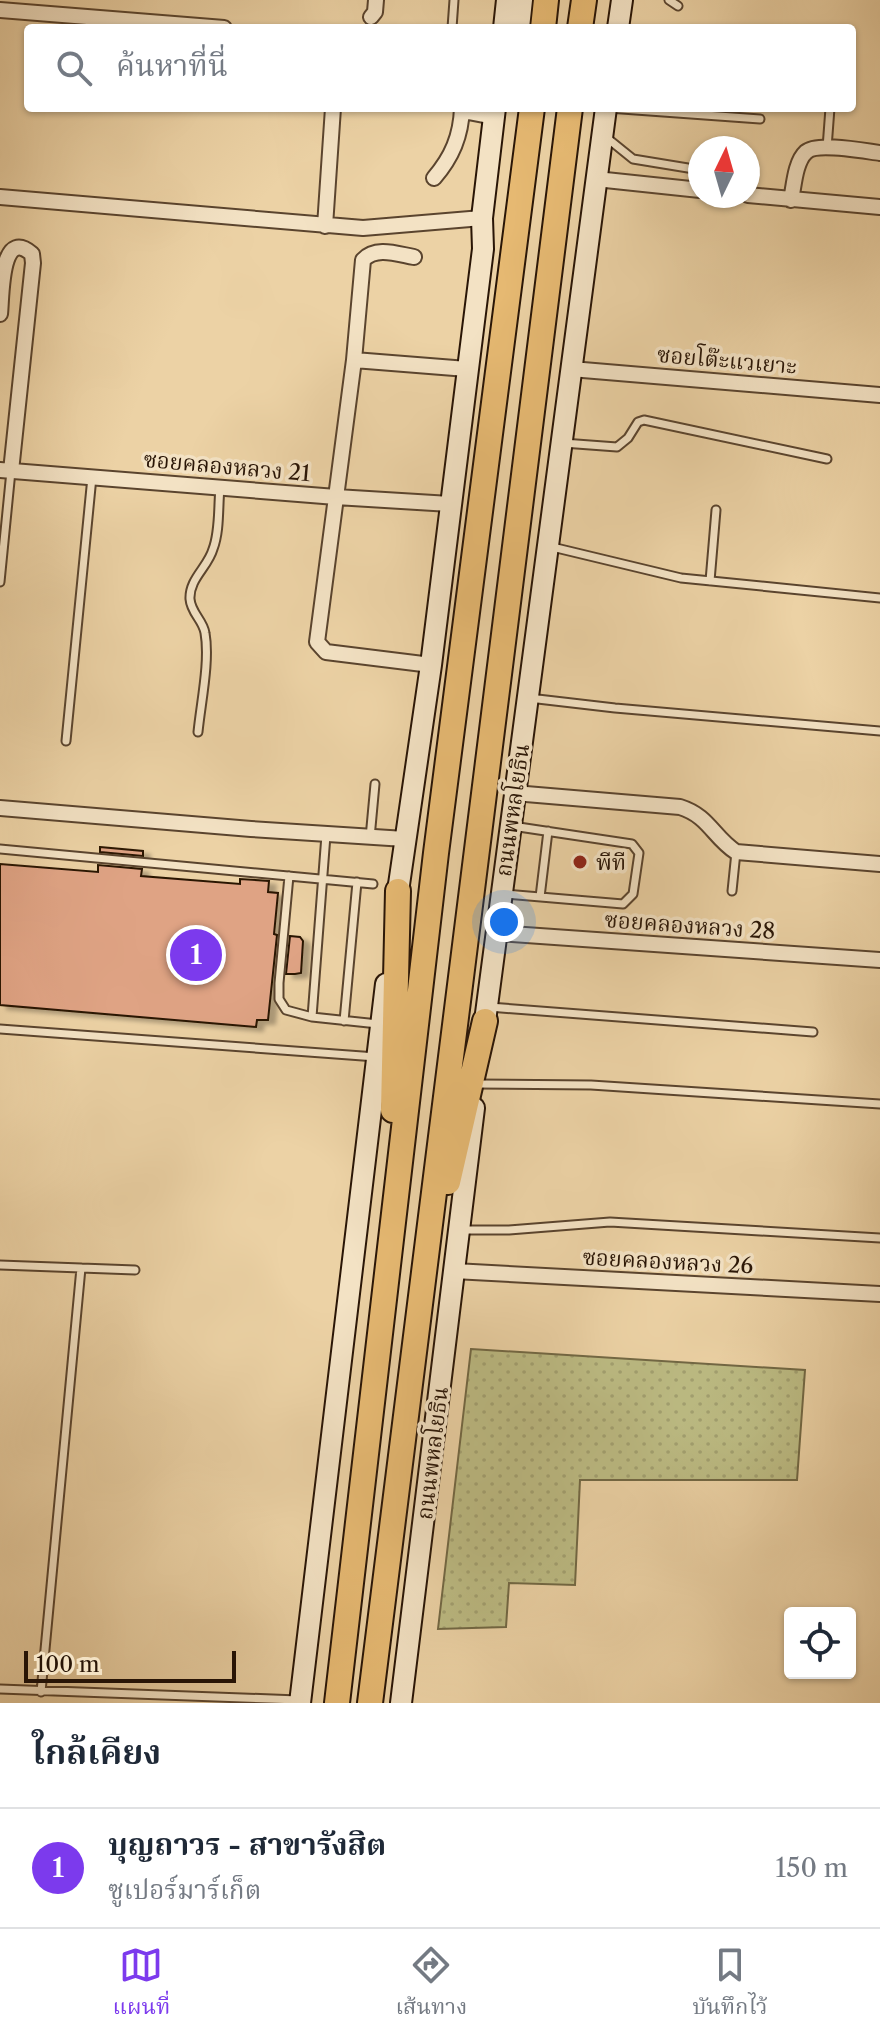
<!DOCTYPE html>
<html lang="th">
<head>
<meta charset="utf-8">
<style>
  :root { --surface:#fff; --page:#f6f6f7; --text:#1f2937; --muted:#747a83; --line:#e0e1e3; --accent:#7c3aed }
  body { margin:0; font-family:"Libre Caslon Text","Noto Serif Thai",serif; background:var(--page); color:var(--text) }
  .controls { position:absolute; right:24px; bottom:24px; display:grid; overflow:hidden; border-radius:8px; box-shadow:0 2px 6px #0004 }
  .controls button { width:72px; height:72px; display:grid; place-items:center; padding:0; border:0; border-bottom:2px solid var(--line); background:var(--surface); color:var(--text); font:40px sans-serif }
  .compass { position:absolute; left:688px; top:136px; width:72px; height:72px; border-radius:50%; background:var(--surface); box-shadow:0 2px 6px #0004; rotate:5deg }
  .scale { position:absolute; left:24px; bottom:20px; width:212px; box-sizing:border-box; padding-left:8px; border:4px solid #291506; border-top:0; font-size:22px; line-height:28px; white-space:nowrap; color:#291506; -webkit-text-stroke:6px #f3e2c4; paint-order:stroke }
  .you { position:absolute; left:504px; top:922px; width:28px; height:28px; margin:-20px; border:6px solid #fff; border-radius:50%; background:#1a73e8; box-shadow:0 0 0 12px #1a73e833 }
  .badge { display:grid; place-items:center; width:52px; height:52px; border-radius:50%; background:var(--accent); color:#fff; font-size:26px; font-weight:700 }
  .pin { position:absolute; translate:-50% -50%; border:4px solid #fff; box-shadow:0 2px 8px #0006 }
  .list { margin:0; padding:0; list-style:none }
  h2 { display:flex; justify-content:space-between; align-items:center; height:104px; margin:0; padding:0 32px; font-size:34px }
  h2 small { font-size:26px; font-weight:400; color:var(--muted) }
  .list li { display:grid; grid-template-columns:52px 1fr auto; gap:24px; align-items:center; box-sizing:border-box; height:120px; padding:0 32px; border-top:2px solid var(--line) }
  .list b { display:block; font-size:30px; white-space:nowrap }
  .list p { margin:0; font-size:26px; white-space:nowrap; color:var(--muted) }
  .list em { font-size:26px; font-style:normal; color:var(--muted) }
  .icon { flex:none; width:44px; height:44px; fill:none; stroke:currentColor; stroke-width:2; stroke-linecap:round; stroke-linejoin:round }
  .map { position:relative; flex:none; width:880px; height:1703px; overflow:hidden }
  .search { position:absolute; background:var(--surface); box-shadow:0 2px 6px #0004; left:24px; right:24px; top:24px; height:88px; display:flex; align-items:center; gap:20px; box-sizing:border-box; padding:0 28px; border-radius:8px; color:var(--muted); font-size:30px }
  .sheet { height:224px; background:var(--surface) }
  nav { display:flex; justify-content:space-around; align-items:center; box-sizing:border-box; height:112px; border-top:2px solid var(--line); background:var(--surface); font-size:22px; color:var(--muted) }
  nav a { display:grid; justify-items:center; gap:4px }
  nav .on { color:var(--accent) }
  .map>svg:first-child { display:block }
  .grass { fill:url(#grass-dots); stroke:#726844; stroke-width:2 }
  .building { fill:#dfa384; stroke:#291506; stroke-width:2; filter:url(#shadow) }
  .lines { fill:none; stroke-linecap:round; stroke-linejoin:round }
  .service-casing { stroke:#5a442e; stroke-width:11 }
  .minor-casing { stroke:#5a442e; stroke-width:18 }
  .secondary-casing { stroke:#291506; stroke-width:24 }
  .trunk-casing { stroke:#291506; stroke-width:28 }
  .service { stroke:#f3e2c4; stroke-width:7 }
  .minor { stroke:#f3e2c4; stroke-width:14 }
  .secondary { stroke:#f3e2c4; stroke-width:20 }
  .trunk { stroke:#e6b972; stroke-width:24 }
  .poi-dot { fill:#8f2418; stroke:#f3e2c4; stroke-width:3 }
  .labels { text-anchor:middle; stroke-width:7; stroke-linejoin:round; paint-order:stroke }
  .street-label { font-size:22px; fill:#291506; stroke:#f3e2c4 }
  .poi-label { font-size:22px; fill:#291506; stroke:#f3e2c4; text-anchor:start }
</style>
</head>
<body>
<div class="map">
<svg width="880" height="1703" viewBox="0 0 880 1703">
  <defs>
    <pattern id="grass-dots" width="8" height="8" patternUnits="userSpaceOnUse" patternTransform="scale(2)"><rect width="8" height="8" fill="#bcbb83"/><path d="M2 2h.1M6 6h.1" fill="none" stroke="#a2a070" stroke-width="1.8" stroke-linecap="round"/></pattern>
    <filter id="shadow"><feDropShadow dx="7" dy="4" stdDeviation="2" flood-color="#0004"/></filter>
  </defs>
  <rect width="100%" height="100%" fill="#ecd2a5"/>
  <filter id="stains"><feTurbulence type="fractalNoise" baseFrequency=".0025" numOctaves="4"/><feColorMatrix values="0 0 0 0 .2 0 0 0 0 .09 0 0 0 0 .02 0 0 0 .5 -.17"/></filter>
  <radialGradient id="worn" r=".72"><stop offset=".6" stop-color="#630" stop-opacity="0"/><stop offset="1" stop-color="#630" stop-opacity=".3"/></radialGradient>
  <path class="grass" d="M 471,1349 L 805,1370 L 797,1480 L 580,1480 L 575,1585 L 509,1583 L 506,1627 L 438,1629 Z"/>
  <path class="building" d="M 100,847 L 143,851 L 143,856 L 100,852 Z
    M 0,864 L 98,872 L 98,865 L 142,869 L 141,876 L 240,884 L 240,879 L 269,881 L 268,892 L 278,893 L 274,934 L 277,935 L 268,1020 L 257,1020 L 256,1027 L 0,1005 Z
    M 290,936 L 300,937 L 303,941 L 301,973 L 295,974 L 286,974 Z"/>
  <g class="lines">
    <defs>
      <path id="service" d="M 669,0 L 678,6
        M 452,28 L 454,0
        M 608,108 L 760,119
        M 607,138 L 633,159 L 694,169
        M 827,148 L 830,108
        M 563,443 L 617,447 L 628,438 L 638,422 L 644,420 L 827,459
        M 548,546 L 681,578 L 880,598
        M 710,581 L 716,510
        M 0,582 L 11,471
        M 529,698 L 615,708 L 880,731
        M 198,732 C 201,702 210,661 205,633 C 203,620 191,613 190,599 C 189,579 208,567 213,549 C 220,531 218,507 220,488
        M 66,741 L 92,477
        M 370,838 L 375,784
        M 0,849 L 373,884
        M 289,876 L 279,983 L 279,999 L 286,1010 L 312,1017 L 378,1024
        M 732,891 L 736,852
        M 504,894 L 623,904 L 633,894 L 639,853 L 632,844 L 512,826
        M 540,897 L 548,831
        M 489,1007 L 813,1032
        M 312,1017 L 326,835
        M 344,1021 L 357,882
        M 0,1029 L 376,1057
        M 477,1084 L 591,1085 L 880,1104
        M 462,1230 L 509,1230 L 610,1222 L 880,1238
        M 0,1265 L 135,1270
        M 0,1689 L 298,1700
        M 41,1692 L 81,1268"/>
      <path id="minor" d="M 0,10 L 224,28
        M 371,17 L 375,12 L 376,0
        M 463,111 L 494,117
        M 434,178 C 452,157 461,136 462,108
        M 596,179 L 700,190
        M 748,195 L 880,207
        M 0,197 L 363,228 L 482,218
        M 791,200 C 794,186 795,162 806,152 C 817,142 864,151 880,153
        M 325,226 L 333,108
        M 0,314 C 2,297 0,226 32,254 L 33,263 L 11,471
        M 354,360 L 363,260 C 376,246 397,254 414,257
        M 571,369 L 880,395
        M 0,470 L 336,497 L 450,504
        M 431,665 L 326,652 L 317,642 L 354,360 L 467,369
        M 514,793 L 680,807 C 709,816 713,837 736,852 L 880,864
        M 0,808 L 251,829 L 405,839
        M 496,933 L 880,960
        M 454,1271 L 880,1294"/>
      <path id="secondary" d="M 504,28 L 507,0
        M 519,28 L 522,0
        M 618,28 L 622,0
        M 396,905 L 431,665 L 483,249 L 482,218 L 495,108
        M 483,1036 L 606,108
        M 300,1703 L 386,984
        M 401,1703 L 474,1108"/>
      <path id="trunk" d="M 543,28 L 546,0
        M 580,28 L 584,0
        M 393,1110 L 398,891
        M 448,1182 L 485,1021
        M 337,1703 L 436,853 L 532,108
        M 370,1703 L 570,108"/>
    </defs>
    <use href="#service" class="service-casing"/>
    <use href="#minor" class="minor-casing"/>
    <use href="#secondary" class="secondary-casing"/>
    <use href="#trunk" class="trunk-casing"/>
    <use href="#service" class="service"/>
    <use href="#minor" class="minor"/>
    <use href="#secondary" class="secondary"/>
    <use href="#trunk" class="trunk"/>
  </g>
  <circle class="poi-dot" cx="580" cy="862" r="8"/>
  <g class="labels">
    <g class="street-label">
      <text transform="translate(727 360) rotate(5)" y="8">ซอยโต๊ะแวเยาะ</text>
      <text transform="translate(227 466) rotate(5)" y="8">ซอยคลองหลวง 21</text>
      <text transform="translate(512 810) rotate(-82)" y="8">ถนนพหลโยธิน</text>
      <text transform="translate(690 925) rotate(4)" y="8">ซอยคลองหลวง 28</text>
      <text transform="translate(668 1261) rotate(3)" y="8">ซอยคลองหลวง 26</text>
      <text transform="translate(432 1453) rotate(-83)" y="8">ถนนพหลโยธิน</text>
    </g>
    <g class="poi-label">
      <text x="596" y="870">พีที</text>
    </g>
  </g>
  <rect width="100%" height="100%" filter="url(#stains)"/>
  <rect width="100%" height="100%" fill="url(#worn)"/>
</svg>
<div class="controls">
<button><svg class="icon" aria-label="locate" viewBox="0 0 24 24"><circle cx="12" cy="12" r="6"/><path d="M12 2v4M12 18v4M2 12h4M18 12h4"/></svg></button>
</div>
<svg class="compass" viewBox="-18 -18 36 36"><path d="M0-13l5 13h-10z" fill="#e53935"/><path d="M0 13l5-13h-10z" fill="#747a83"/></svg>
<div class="scale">100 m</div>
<div class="you"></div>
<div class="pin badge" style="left:196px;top:955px">1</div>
<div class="search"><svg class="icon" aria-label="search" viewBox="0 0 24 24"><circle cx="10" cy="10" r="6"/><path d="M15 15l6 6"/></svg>ค้นหาที่นี่</div>
</div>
<section class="sheet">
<h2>ใกล้เคียง<small></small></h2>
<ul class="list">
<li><span class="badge">1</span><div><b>บุญถาวร - สาขารังสิต</b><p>ซูเปอร์มาร์เก็ต</p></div><em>150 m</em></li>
</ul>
</section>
<nav>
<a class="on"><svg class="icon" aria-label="map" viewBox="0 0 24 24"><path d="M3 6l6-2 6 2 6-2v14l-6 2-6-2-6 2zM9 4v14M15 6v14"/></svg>แผนที่</a>
<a><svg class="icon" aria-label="directions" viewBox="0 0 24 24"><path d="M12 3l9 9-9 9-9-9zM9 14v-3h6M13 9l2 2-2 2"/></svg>เส้นทาง</a>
<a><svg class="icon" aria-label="saved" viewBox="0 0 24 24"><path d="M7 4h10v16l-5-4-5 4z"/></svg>บันทึกไว้</a>
</nav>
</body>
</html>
